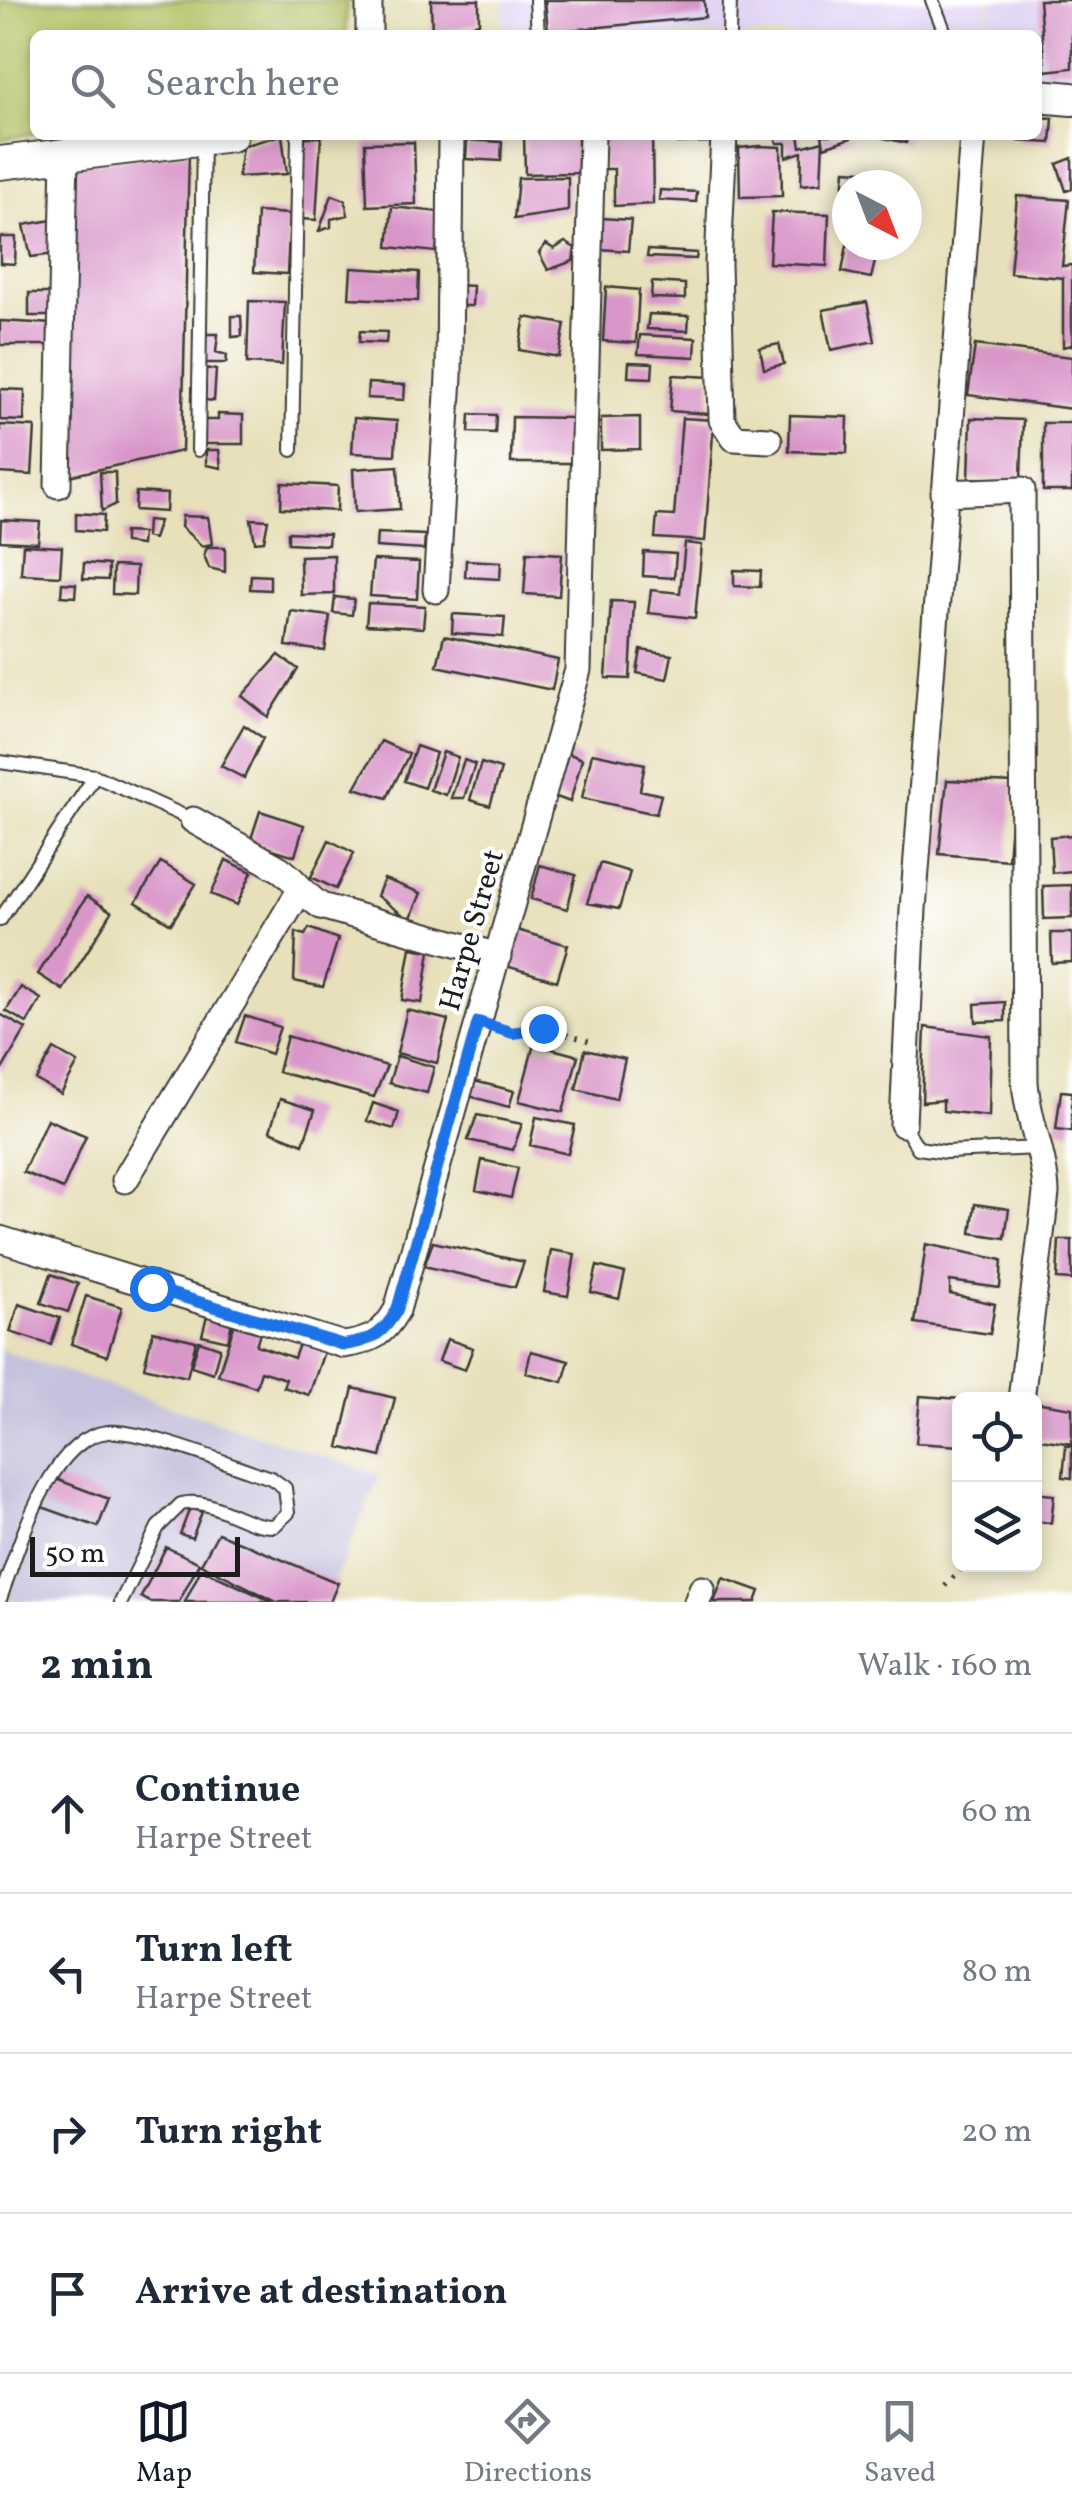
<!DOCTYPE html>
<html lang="en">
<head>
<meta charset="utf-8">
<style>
  :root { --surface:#fff; --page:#f6f6f7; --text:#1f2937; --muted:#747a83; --line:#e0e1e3; --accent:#111827 }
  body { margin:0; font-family:Vollkorn,serif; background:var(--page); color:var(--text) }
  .controls { position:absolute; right:30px; bottom:30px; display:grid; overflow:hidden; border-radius:15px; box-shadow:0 5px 15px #0003 }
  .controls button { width:90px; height:90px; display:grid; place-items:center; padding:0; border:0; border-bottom:2px solid var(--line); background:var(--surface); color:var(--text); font:50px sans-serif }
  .compass { position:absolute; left:832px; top:170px; width:90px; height:90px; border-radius:50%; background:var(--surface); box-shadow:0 5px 15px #0003; rotate:138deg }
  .scale { position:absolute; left:30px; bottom:25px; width:210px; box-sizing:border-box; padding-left:10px; border:5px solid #1c1c1c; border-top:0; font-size:28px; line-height:35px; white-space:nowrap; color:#1c1c1c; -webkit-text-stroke:8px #fff; paint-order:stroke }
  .stop { position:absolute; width:30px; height:30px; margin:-22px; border:8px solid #1a73e8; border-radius:50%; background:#fff }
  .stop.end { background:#1a73e8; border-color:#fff; box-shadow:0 2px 10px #0008 }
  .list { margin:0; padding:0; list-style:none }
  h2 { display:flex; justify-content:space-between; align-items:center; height:130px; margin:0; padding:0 40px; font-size:42px }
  h2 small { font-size:32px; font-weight:400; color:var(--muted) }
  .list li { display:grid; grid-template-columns:65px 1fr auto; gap:30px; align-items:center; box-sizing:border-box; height:160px; padding:0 40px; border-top:2px solid var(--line) }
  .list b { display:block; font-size:38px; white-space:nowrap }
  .list p { margin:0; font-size:32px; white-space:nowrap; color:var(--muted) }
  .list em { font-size:32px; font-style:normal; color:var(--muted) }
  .icon { flex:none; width:55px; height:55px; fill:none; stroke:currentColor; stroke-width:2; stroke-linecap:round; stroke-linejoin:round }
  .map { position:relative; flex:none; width:1072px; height:1602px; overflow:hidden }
  .search { position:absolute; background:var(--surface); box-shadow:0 5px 15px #0003; left:30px; right:30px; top:30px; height:110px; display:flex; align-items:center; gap:25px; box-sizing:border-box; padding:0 35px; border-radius:15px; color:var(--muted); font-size:38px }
  .sheet { height:770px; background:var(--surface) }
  nav { display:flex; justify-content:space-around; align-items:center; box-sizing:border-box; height:140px; border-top:2px solid var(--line); background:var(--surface); font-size:28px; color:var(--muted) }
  nav a { display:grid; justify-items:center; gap:5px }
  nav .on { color:var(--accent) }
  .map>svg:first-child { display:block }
  .built { fill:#e1d4f4 }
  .industrial { fill:#c5c0db }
  .grass { fill:#b1bf61; stroke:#666e3e; stroke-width:2.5 }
  .building { fill:#d997c9 }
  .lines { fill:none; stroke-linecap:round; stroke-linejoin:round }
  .service-casing { stroke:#3a3934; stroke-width:16 }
  .minor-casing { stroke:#3a3934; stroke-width:29 }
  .tertiary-casing { stroke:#3a3934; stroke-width:36 }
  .path { stroke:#3a3934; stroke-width:5; stroke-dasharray:2.5 8; stroke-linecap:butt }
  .service { stroke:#fff; stroke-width:12 }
  .minor { stroke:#fff; stroke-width:25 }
  .tertiary { stroke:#fff; stroke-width:32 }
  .route { stroke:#1a73e8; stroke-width:12 }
  .labels { text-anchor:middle; stroke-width:8; stroke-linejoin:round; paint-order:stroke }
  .street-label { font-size:30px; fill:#1c1c1c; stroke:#fff }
</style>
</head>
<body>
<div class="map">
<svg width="1072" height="1602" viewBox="0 0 1072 1602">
  <rect width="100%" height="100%" fill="#fff"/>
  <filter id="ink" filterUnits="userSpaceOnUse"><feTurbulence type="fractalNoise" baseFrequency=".01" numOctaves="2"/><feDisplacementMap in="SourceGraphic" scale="20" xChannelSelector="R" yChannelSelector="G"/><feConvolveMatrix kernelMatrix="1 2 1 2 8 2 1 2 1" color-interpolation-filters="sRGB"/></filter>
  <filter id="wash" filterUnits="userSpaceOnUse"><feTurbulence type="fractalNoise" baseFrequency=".0048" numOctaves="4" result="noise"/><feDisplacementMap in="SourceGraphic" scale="40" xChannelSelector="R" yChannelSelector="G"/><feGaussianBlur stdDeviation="2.25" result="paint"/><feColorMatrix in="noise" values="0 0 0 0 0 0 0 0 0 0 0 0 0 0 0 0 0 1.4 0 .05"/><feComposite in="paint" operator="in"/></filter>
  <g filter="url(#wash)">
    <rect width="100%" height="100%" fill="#e7e0ba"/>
    <path class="built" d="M 503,0 L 985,0 L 987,35 L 504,35 Z
      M 988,0 L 1072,0 L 1072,89 L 1037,88 L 1037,35 L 989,35 Z"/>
    <path class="industrial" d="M 0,1350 L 380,1475 L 326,1602 L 0,1602 Z"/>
    <path class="grass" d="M 0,0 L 347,0 L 346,35 L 35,35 L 35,133 L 0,140 Z"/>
    <g id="blocks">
      <path class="building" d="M 431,0 L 479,0 L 479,23 L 432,35 Z
        M 545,0 L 704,0 L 705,17 L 548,32 Z
        M 1039,0 L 1072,0 L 1072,68 L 1045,71 Z
        M 1037,117 L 1053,118 L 1051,143 L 1019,141 L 1019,135 L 1037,135 Z
        M 282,135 L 287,174 L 238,177 L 242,146 Z
        M 524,135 L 578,135 L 578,173 L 525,174 Z
        M 602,135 L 652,135 L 653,204 L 614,206 L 614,169 L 602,169 Z
        M 678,135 L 710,135 L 710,142 L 678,143 Z
        M 775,135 L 799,135 L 801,147 L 823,141 L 821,183 L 801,185 L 802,152 L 786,157 L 786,143 L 777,143 Z
        M 822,135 L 851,135 L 851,138 L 824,147 Z
        M 872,135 L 907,135 L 906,143 Z
        M 305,137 L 321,137 L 316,220 L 300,219 Z
        M 467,140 L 502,142 L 501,161 L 466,159 Z
        M 414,142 L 416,204 L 367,206 L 365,143 Z
        M 760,146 L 781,147 L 782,196 L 740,197 L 739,148 Z
        M 189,152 L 182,451 L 69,476 L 70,164 Z
        M 1072,158 L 1072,189 L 1066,191 L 1057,164 Z
        M 845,170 L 876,172 L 875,185 L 847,185 L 847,205 L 842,204 Z
        M 568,177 L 568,211 L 514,219 L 518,178 Z
        M 660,190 L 697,192 L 696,202 L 659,200 Z
        M 332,195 L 345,200 L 348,215 L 331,219 L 331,227 L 319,231 Z
        M 1017,196 L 1069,200 L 1062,266 L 1072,265 L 1072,345 L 1063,347 L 1063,278 L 1010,273 Z
        M 392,207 L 440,212 L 436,252 L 388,247 Z
        M 257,212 L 290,214 L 287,274 L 254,272 Z
        M 772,212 L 829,214 L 827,266 L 769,263 Z
        M 601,218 L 631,220 L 628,251 L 599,249 Z
        M 52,220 L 55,254 L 31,257 L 24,225 Z
        M 0,237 L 16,237 L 15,264 L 0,263 Z
        M 565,242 L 575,248 L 573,261 L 548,270 L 539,253 L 546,244 L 554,249 Z
        M 847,245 L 879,245 L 871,278 L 842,272 Z
        M 648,250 L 697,253 L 696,259 L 647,257 Z
        M 351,268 L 419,272 L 418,301 L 349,298 Z
        M 652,282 L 685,284 L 685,299 L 651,298 Z
        M 454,285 L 473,286 L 472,306 L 452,306 Z
        M 606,287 L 639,290 L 636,343 L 603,341 Z
        M 29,293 L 57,293 L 57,316 L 29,316 Z
        M 249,301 L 285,302 L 282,365 L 247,363 Z
        M 867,302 L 875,341 L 831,350 L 823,310 Z
        M 649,314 L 689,316 L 688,331 L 647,329 Z
        M 232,316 L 241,316 L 242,336 L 232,337 Z
        M 525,317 L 565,324 L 559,357 L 519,350 Z
        M 0,321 L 53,324 L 54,345 L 0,345 Z
        M 360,331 L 387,332 L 386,343 L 359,342 Z
        M 204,334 L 218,334 L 216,352 L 227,355 L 226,363 L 205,363 Z
        M 640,335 L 696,338 L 695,357 L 638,354 Z
        M 779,344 L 784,364 L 764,369 L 760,348 Z
        M 975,345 L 1072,357 L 1072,409 L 968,395 Z
        M 629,362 L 653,363 L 652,378 L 628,377 Z
        M 206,368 L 216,370 L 214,401 L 205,400 Z
        M 673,375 L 711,377 L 709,414 L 670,411 Z
        M 368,383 L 405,385 L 404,400 L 367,398 Z
        M 0,389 L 25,390 L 24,421 L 0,420 Z
        M 218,414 L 243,415 L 243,444 L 204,444 L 204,420 L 218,420 Z
        M 470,414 L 496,415 L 495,433 L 469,432 Z
        M 790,415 L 848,417 L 847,453 L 789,451 Z
        M 512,417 L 574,418 L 573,463 L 511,463 Z
        M 640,417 L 640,449 L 601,450 L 601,418 Z
        M 354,418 L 397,421 L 395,455 L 352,453 Z
        M 682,418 L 714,420 L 705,541 L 655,538 L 657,515 L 674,516 Z
        M 971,418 L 1023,420 L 1021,480 L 969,478 Z
        M 1043,423 L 1072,423 L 1072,491 L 1043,491 Z
        M 0,425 L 35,427 L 32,475 L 0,473 Z
        M 206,450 L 219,450 L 221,468 L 206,465 Z
        M 398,466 L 400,509 L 355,512 L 353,469 Z
        M 100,472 L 115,472 L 116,504 L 102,511 Z
        M 282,483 L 338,486 L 337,511 L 281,508 Z
        M 136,492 L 167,494 L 166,512 L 135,510 Z
        M 76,513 L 104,515 L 103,532 L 76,530 Z
        M 182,516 L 208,517 L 212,544 L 202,546 L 181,527 Z
        M 251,519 L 268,520 L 264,541 L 255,542 Z
        M 1,520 L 40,522 L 38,543 L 0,541 Z
        M 147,520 L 159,521 L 153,539 L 146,537 Z
        M 124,532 L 142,533 L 141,545 L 124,543 Z
        M 288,532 L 329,534 L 328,545 L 288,543 Z
        M 377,533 L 425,535 L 424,550 L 376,547 Z
        M 685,543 L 702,545 L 695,618 L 648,613 L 651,590 L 680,593 Z
        M 23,545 L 62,547 L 60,576 L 21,574 Z
        M 207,547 L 225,547 L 225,572 L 209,568 L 204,555 Z
        M 527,552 L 562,554 L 559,596 L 524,594 Z
        M 644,552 L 676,554 L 674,578 L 643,576 Z
        M 334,555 L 334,594 L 301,595 L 300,556 Z
        M 373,560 L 419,562 L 417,599 L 370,596 Z
        M 466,560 L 501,562 L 500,579 L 465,577 Z
        M 84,563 L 108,565 L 108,580 L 83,579 Z
        M 113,566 L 136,567 L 135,595 L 112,594 Z
        M 734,570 L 761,571 L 760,587 L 734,586 Z
        M 251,575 L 270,576 L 270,590 L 250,589 Z
        M 62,583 L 76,584 L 75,597 L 61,596 Z
        M 335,597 L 354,599 L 352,615 L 333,613 Z
        M 611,601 L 634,602 L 630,679 L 606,678 Z
        M 368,603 L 425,606 L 423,628 L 366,625 Z
        M 291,611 L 330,616 L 325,651 L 286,646 Z
        M 453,614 L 505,617 L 503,637 L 452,633 Z
        M 444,636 L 558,660 L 552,690 L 437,666 Z
        M 641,650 L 672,655 L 667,679 L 637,673 Z
        M 279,655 L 298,669 L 268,717 L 242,696 Z
        M 244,725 L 263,738 L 244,778 L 221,766 Z
        M 381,741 L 409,754 L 387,798 L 355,788 Z
        M 416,746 L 436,753 L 424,788 L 404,781 Z
        M 443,752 L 458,757 L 446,795 L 430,790 Z
        M 565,752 L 582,759 L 570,802 L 551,795 Z
        M 592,753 L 645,764 L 640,790 L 661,795 L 656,814 L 582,798 Z
        M 464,760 L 475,764 L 464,798 L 451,798 Z
        M 481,763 L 501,769 L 490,806 L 470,800 Z
        M 947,780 L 1014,783 L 1008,860 L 939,854 Z
        M 260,811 L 304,825 L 295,856 L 250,842 Z
        M 1072,835 L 1072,871 L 1052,873 L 1050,837 Z
        M 329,840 L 354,853 L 336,889 L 311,877 Z
        M 226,860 L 252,872 L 237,905 L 211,894 Z
        M 161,862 L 196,884 L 171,924 L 136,902 Z
        M 600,863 L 630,872 L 619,909 L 587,903 Z
        M 540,865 L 576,875 L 567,909 L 531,899 Z
        M 384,879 L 421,893 L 410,920 L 377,896 Z
        M 1072,885 L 1072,918 L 1044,919 L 1043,886 Z
        M 87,896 L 112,912 L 63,990 L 38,974 Z
        M 309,928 L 338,939 L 323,987 L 294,981 L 296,932 L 305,935 Z
        M 517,930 L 568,945 L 557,981 L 506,966 Z
        M 1051,933 L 1072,933 L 1072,962 L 1052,963 Z
        M 411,948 L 430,951 L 422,1003 L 402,1000 Z
        M 21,987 L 41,999 L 27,1023 L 6,1011 Z
        M 1005,1002 L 1005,1021 L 976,1022 L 975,1004 Z
        M 407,1010 L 448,1020 L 437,1063 L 397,1053 Z
        M 0,1014 L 26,1029 L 0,1073 Z
        M 245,1016 L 280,1027 L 271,1054 L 236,1042 Z
        M 925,1027 L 991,1036 L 989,1116 L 943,1111 L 943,1100 L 922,1102 Z
        M 287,1036 L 387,1066 L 374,1097 L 278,1072 Z
        M 534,1044 L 578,1056 L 563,1112 L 519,1101 Z
        M 54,1049 L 78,1063 L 61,1094 L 36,1080 Z
        M 585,1050 L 625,1059 L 616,1099 L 576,1089 Z
        M 397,1056 L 434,1067 L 427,1093 L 389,1083 Z
        M 474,1081 L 514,1091 L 509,1107 L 469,1096 Z
        M 1061,1091 L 1072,1092 L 1072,1131 L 1056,1129 Z
        M 280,1099 L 315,1110 L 303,1144 L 270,1131 Z
        M 373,1103 L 399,1112 L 394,1129 L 367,1121 Z
        M 477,1115 L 522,1124 L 513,1150 L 468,1140 Z
        M 536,1117 L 575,1125 L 568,1154 L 530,1145 Z
        M 47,1119 L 86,1136 L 63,1189 L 23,1172 Z
        M 482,1160 L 518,1168 L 511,1198 L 476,1190 Z
        M 975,1204 L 1009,1209 L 1005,1238 L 971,1233 Z
        M 1059,1240 L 1072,1240 L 1072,1280 L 1057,1279 Z
        M 433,1242 L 524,1262 L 515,1287 L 424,1266 Z
        M 926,1244 L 1002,1260 L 1000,1288 L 950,1281 L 950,1294 L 995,1304 L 990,1334 L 915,1323 Z
        M 551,1250 L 575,1254 L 568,1296 L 544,1292 Z
        M 597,1266 L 625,1273 L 619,1299 L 591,1292 Z
        M 51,1274 L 78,1284 L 68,1312 L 41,1303 Z
        M 86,1296 L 122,1307 L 107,1356 L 71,1344 Z
        M 19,1304 L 60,1318 L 51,1345 L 10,1332 Z
        M 208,1312 L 233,1317 L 228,1341 L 202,1335 Z
        M 234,1325 L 260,1333 L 256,1345 L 294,1358 L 300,1341 L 325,1349 L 309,1395 L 283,1387 L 286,1379 L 261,1371 L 256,1387 L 218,1375 Z
        M 153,1331 L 196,1341 L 187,1377 L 144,1367 Z
        M 447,1339 L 473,1348 L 465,1370 L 439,1361 Z
        M 199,1341 L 220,1348 L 213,1373 L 191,1366 Z
        M 531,1351 L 569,1361 L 563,1382 L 526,1373 Z
        M 353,1388 L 395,1398 L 381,1457 L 339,1447 Z
        M 920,1396 L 960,1399 L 960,1446 L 916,1443 Z
        M 1035,1402 L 1072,1408 L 1072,1444 L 1034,1438 Z
        M 1066,1446 L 1072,1446 L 1072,1478 L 1063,1477 Z
        M 53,1478 L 109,1499 L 98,1527 L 42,1507 Z
        M 1034,1493 L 1054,1495 L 1051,1523 L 1034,1521 Z
        M 190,1508 L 202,1512 L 192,1538 L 180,1534 Z
        M 218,1533 L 338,1583 L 330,1602 L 277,1602 L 201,1564 Z
        M 166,1547 L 199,1563 L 179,1602 L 150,1602 L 141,1597 Z
        M 201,1569 L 273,1602 L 185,1602 Z
        M 723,1578 L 760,1591 L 756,1602 L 714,1602 Z"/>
    </g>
  </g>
  <g filter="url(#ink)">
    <use href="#blocks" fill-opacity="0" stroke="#3a3934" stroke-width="2.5"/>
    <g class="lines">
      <defs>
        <path id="service" d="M 536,0 L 538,35
          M 932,0 L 946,35
          M 729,35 L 730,0
          M 198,450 L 203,140
          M 292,450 L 298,135
          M 0,762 L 95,776
          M 0,920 L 95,776 L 193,820
          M 903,1124 L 918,1148 L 946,1152 L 1040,1148
          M 0,1599 C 17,1552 49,1437 108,1432 C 143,1429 233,1466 271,1478 L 285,1488 L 288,1513 L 274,1526 C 242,1527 213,1496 181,1504 L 158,1527 L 121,1602"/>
        <path id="minor" d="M 369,35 L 369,0
          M 724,135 L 718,263 L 722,420 L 734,438 L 769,440
          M 58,485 L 65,153
          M 944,493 L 1022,490 L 1025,1081 C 1027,1120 1045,1154 1046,1193 L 1021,1400
          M 436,590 L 449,377 L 451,135
          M 193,820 L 280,869 C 297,881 301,893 321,906 L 498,956
          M 903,1124 L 913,909 L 973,135
          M 125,1180 L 299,892
          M 0,1239 L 344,1345 C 372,1341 383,1334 397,1310 L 578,670 L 592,135
          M 697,1602 L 702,1589"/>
        <path id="tertiary" d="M 1037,96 L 1072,99
          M 0,163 L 231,135"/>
      </defs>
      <use href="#service" class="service-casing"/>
      <use href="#minor" class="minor-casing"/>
      <use href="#tertiary" class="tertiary-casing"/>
      <path class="path" d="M 504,1030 L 543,1028 L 592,1042
        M 945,1586 L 966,1564"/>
      <use href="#service" class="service"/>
      <use href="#minor" class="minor"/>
      <use href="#tertiary" class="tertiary"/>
    </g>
  </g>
  <g class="lines" filter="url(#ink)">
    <path class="route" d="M 152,1288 L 344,1345 C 372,1341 383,1334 397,1310 L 478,1022 L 513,1033 L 543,1028"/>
  </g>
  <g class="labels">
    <g class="street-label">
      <text transform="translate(471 930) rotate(-74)" y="10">Harpe Street</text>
    </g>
  </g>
</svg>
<div class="controls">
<button><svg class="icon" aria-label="locate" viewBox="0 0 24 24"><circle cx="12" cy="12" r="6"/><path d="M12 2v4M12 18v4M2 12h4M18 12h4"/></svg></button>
<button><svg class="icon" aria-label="layers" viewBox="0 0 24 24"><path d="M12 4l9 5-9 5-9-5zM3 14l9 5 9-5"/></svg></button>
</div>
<svg class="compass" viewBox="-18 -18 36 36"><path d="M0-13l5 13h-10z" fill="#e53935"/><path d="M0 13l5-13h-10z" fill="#747a83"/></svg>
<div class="scale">50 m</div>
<div class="stop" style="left:152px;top:1288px"></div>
<div class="stop end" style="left:543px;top:1028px"></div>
<div class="search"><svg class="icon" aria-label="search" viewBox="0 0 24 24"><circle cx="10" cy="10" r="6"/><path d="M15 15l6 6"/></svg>Search here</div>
</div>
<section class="sheet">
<h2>2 min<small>Walk · 160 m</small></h2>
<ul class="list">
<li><svg class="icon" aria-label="ahead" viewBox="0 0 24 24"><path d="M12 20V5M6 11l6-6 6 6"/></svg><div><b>Continue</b><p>Harpe Street</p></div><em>60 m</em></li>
<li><svg class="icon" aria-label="left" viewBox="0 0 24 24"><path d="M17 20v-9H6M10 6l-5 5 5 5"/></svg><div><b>Turn left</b><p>Harpe Street</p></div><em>80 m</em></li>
<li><svg class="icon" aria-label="right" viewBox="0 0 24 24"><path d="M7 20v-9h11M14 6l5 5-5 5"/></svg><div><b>Turn right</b></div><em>20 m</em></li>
<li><svg class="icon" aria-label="arrive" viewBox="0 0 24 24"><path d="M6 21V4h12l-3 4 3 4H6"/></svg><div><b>Arrive at destination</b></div></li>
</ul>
</section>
<nav>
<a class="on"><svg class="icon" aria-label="map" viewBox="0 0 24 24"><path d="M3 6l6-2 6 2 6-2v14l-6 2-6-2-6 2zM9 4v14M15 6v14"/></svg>Map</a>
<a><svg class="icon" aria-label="directions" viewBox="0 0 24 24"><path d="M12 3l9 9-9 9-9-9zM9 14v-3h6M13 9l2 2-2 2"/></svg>Directions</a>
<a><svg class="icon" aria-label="saved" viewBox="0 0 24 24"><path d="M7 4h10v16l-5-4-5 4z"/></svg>Saved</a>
</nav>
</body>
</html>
